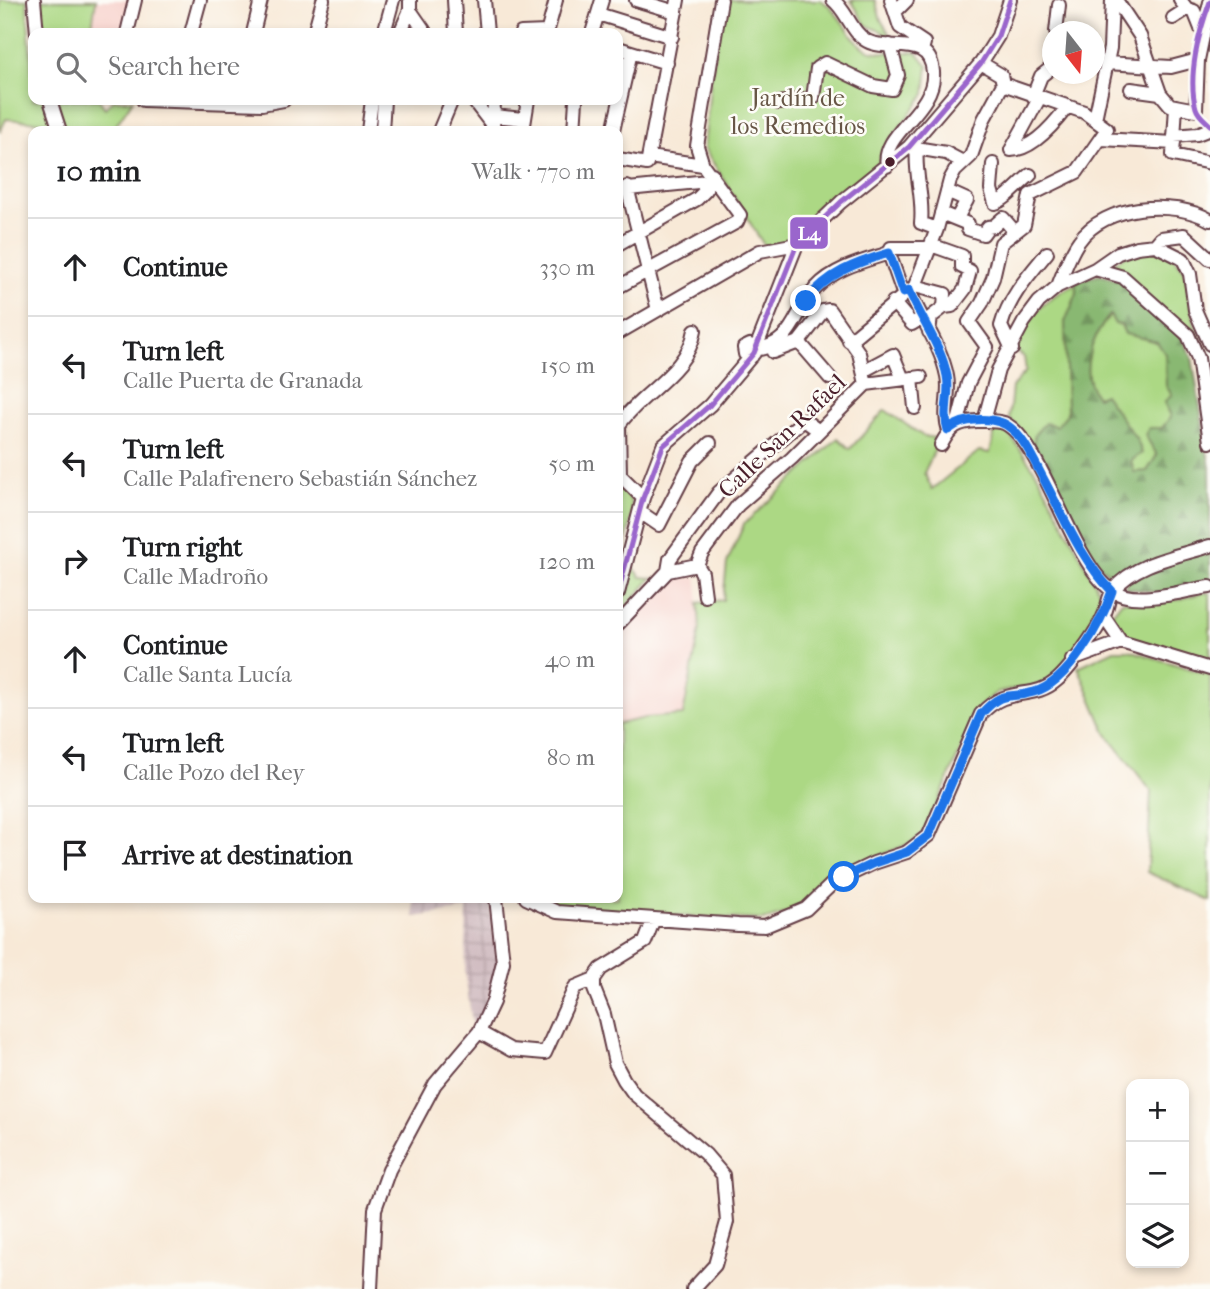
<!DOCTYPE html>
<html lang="en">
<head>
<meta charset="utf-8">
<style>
  :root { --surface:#fff; --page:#f2f2f2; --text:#202124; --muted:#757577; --line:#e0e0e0 }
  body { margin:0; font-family:"IM FELL French Canon",serif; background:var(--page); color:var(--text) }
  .controls { position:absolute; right:21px; bottom:21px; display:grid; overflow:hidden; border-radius:14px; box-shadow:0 4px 10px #0003 }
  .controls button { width:63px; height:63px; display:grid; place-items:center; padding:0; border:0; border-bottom:2px solid var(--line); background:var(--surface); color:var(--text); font:35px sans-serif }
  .compass { position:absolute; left:1042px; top:21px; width:63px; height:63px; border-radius:50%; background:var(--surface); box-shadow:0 4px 10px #0003; rotate:163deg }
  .stop { position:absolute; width:21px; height:21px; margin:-16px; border:5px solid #1a73e8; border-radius:50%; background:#fff }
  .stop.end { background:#1a73e8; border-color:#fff; box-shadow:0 2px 7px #0008 }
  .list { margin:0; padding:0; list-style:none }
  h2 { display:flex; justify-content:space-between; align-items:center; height:91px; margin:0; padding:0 28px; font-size:30px }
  h2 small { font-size:23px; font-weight:400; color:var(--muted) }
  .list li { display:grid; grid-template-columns:46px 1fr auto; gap:21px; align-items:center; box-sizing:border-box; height:98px; padding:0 28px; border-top:2px solid var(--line) }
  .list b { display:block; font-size:26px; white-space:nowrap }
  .list p { margin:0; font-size:23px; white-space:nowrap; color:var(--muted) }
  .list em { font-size:23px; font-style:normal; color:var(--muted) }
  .icon { flex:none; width:38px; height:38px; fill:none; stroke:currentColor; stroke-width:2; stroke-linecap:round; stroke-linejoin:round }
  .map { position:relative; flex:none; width:1210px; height:1289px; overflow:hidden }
  .search { position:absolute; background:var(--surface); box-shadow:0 4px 10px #0003; left:28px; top:28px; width:595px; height:77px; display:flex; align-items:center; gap:18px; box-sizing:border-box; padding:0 24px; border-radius:14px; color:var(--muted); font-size:26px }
  .panel { position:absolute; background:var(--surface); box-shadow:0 4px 10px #0003; left:28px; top:126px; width:595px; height:777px; border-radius:14px }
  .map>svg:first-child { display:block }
  .built { fill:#f7d0ca }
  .industrial { fill:url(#industrial-grid) }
  .green { fill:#acd884; stroke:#7b7c58; stroke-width:2 }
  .forest { fill:url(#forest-firs); stroke:#6a6c4e; stroke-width:2; fill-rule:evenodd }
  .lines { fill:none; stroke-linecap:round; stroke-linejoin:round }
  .minor-casing { stroke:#643d45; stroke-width:16 }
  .minor { stroke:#fff; stroke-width:12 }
  .bus-1-casing { stroke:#fdfcf7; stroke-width:10 }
  .bus-1 { stroke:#9a66cc; stroke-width:5 }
  .route { stroke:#1a73e8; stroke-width:9 }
  .bus-dot { fill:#4a1f2b; stroke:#fdfcf7; stroke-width:2.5 }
  .labels { text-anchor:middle; stroke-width:5; stroke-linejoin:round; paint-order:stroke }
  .park-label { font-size:24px; fill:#675646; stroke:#fdfcf7 }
  .street-label { font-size:24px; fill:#4a1f2b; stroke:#fdfcf7 }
  .line-badge { stroke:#fdfcf7; stroke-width:2.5 }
  .badge-label { font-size:19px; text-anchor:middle; font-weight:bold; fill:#fff }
</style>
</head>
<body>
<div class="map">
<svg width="1210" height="1289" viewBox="0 0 1210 1289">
  <defs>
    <pattern id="industrial-grid" width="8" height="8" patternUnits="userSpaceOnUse" patternTransform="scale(1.75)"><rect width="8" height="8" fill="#d2bec2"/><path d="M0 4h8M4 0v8" fill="none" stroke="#b6a3a7"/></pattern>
    <pattern id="forest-firs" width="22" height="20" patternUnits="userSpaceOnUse" patternTransform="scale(1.75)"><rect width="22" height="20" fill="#89b872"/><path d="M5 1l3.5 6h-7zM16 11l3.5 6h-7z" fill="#72955e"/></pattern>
  </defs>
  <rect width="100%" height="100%" fill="#fdfcf7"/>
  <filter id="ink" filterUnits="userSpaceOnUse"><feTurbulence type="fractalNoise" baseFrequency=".0143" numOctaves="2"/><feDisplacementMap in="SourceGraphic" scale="14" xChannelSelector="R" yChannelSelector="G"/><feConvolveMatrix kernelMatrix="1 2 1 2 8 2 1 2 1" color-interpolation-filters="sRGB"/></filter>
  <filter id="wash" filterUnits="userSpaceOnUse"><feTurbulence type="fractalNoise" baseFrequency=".00686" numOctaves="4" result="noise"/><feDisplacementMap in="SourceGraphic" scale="28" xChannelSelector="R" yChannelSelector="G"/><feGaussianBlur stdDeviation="1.57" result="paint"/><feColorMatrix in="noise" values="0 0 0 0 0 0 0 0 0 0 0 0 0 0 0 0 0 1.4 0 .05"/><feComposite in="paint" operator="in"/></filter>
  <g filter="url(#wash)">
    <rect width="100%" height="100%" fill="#f8e9d7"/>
    <path class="built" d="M 96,0 L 130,0 L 121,33 L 91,33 Z
      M 674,578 L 697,578 L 700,629 L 683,715 L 645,718 L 618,724 L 618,635 Z"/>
    <path class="industrial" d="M 413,898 L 489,898 L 499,962 L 488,1001 L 473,1030 L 465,973 L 467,909 L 414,917 Z"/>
    <path class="green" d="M 0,0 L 27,0 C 28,34 33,66 33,100 L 46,100 L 52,123 L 6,119 L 0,132 Z
      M 36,0 L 96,0 L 91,33 L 39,33 Z
      M 724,0 L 821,0 C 843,14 851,45 872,51 C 885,54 902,52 917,52 L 928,66 L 925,94 L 882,151 L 878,164 L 830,201 L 820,217 L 792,242 L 765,247 L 704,148 L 711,78 Z
      M 851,0 L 875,0 L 881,20 L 892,38 L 884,39 L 883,32 L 866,25 Z
      M 56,100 L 99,100 L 105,108 L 114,100 L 133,100 L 114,128 L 65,129 Z
      M 1156,249 L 1169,252 L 1184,269 L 1195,326 L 1210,357 L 1210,391 L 1206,394 L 1200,354 L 1107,268 L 1130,252 Z
      M 1099,274 L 1181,336 L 1210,469 L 1112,577 L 1096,562 L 1021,431 L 1009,418 L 1012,387 L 1026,371 L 1024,357 L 1015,350 C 1036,301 1052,294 1099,274 Z
      M 885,410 L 923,436 L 940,439 L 924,473 L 932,489 L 979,451 L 990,453 L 996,427 L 1005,428 L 1038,475 L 1101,595 L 1098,617 L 1054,677 L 1043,684 L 997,692 L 980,706 L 925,832 L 911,843 L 842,871 L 802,908 L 764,920 L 603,912 L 546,903 L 539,898 L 618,898 L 618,724 L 645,718 L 683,715 L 700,629 L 698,603 L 723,600 L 727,563 L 744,524 L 838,438 L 850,449 Z
      M 618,487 C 646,500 624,541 618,564 Z
      M 632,566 L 641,577 L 652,578 L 624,609 L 622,605 Z
      M 1201,593 L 1210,593 L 1210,663 L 1127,637 L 1111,615 L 1122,601 L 1178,600 Z
      M 1114,650 L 1129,650 L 1210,675 L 1210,901 L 1147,872 L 1151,791 L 1106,733 L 1078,667 Z"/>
    <path class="forest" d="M 1099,274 L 1121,281 L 1181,336 L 1192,357 L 1210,469 L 1210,582 L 1161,593 L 1125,588 L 1130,571 L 1112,577 L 1096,562 L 1032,450 L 1035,434 L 1045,423 L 1057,426 L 1067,414 L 1065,322 L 1077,293 L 1075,282 ZM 1110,315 L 1115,324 L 1121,325 L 1125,334 L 1157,342 L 1165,354 L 1166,386 L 1172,395 L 1164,402 L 1171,416 L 1162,428 L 1149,428 L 1145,435 L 1157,455 L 1147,471 L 1134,472 L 1131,461 L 1142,453 L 1137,440 L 1104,394 L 1097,397 C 1077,372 1092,337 1110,315 Z"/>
  </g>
  <g filter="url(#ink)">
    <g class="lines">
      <defs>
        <path id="minor" d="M 34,0 L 37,33
          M 454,0 L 456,33
          M 484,0 L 487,33
          M 636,0 L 676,12
          M 833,0 C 847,11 851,32 867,41 C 889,53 930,33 933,72 C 936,111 880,133 887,166
          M 891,0 L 900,27 L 924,43 L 922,50
          M 1116,0 L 1140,36 L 1160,93
          M 1180,0 L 1187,9 L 1194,11 L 1202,31
          M 410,10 L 426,33
          M 895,12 L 907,0
          M 598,14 L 672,37
          M 1173,18 L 1187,9
          M 1056,32 L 1059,5
          M 127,33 L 135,0
          M 191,33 L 200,0
          M 253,33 L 261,0
          M 314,33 L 323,0
          M 384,33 L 393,0
          M 400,33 L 410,10 L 410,0
          M 521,33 L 547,32
          M 547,33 L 556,0
          M 592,33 L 602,0
          M 618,48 L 667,63
          M 1107,63 L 1171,67 L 1198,60
          M 1131,89 L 1160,93 L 1170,105 L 1196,110
          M 1033,96 L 1041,76 L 1051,68 L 1052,59
          M 50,100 L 60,131
          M 143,100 L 262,104 L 284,100
          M 473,100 L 493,126
          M 779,103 L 813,98 L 817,68 L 825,63 L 873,86 L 892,89 L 898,75 L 890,45
          M 1176,106 L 1173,155 L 1210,163
          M 1196,110 L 1198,60 L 1210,2
          M 495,116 L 523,119
          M 1095,119 L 1110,48 L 1112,0
          M 368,131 L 372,100
          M 382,131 L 384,100
          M 439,131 L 452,100
          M 493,131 L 494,100
          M 523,131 L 528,100
          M 574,131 L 576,100
          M 613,131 L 631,52
          M 1174,136 L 1197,134 L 1210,129
          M 1101,139 L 1174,143
          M 910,147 L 946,153 L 963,162
          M 917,148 C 914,174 924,196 921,223 L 937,229
          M 1011,150 C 1033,150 1055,123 1067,107
          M 1011,150 L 1040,97
          M 971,156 L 984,119 L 1003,84 L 1001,75 L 981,63
          M 649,157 L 703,165
          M 618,159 L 647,164 L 678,0
          M 993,164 L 991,189 L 995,203
          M 627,187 L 658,310
          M 618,190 L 708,181 L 712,174
          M 947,191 L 967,200 L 957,218
          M 995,203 C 1005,201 1020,183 1030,175
          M 941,213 L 968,224 L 968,229 L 983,234 L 988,227 L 994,226 L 1003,218 L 1015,232
          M 618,244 L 697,199 L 706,190 L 708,181
          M 1155,245 L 1161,238 L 1184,235 L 1210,259
          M 889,253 L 903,293
          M 1095,269 L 1123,277 L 1188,335 L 1198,358 L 1210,442
          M 915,286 L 945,294 L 944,307
          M 1058,286 C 1064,271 1070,253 1079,241 C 1105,204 1173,199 1210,220
          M 618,287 L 737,222 L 740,215 L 703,165 L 697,146 L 721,0
          M 909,290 C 920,318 941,345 947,376 C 951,394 942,412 949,430
          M 893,302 L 912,324 L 920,319
          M 929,332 L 931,317 L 944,307 L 952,306 L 965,289 L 970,271 L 962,267 L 962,256 L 931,245
          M 618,333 L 760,251 L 797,244
          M 849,341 L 915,286 L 937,229 L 950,180 L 955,171 L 971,156
          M 799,342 L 830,378
          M 1012,349 L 1001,326 C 1009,297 1028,276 1047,253
          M 755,350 C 796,343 792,314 816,288 C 834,268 864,261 889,253 L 891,248 L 930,248
          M 773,352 L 799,342 L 823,311 L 829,310 L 859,353 L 866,384
          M 752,356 L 745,354 L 744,348 L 750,345 L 755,350
          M 863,371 L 893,355 L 903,379
          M 912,378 L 915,408
          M 984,421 L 998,370 L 1024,322 L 1039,302 L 1058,286 L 1095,269 L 1118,253 L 1137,247 L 1155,245 L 1183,259 L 1190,274 L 1195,310 L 1210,344
          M 958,422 L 968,383 L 987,347 L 969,322 L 982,303 L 993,278 L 1001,243 L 1024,225 L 1030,195 L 1077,172 L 1107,129 L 1084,112 L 1003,84
          M 941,445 C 951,426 957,422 977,421 C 986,421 996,420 1004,423 C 1041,439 1071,560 1110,589 C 1135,608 1183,590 1210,587
          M 643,498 L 620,475 L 619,425 C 641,392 688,373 695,330
          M 640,512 L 659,525 L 692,461 L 710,443
          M 697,565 L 702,553 L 738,505 L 792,458 L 866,384 L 921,377
          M 697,565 L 702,573 L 705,596
          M 668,571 L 670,559 L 719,492 L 804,420 L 819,431
          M 618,593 L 643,498 L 663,446 L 710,405 L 754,353 L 797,244 L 841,202 L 909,147 L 981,63 L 998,36 L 1010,0
          M 1104,617 L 1121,642
          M 618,624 L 668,571 L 697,565
          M 1072,660 L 1121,642 L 1210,669
          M 526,898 L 557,912 L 738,925 L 765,926 L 806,909 L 834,882 L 874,863 L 907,852 L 929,835 L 981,714 C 1008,684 1032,702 1057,680 C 1070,669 1098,630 1104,615 C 1108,607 1108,596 1113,590 C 1136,562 1178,556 1210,546
          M 653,921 L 645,942 L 601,969 L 594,979 L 594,989 L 604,1014 L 615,1063 L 624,1080 L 634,1094 L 705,1154 L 723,1175 L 727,1222 L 715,1265 L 693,1289
          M 479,1032 L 511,1050 L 545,1053 L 575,987 L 594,979
          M 371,1289 L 375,1209 L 389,1170 L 435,1084 L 479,1032 L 493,1002 L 503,962 L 496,898"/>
      </defs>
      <use href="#minor" class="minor-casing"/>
      <use href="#minor" class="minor"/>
      <defs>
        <path id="bus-1" d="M 1210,2 C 1199,31 1187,77 1196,108 C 1198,115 1205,120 1210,125
          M 618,593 L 643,498 L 663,446 L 710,405 L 754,353 L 797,244 L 841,202 L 909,147 L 981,63 L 998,36 L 1010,0"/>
      </defs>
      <use href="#bus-1" class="bus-1-casing"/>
      <use href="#bus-1" class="bus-1"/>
    </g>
  </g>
  <g class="lines" filter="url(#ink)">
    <path class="route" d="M 806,301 C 828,273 855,263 889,253 L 903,293 L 909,290 C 920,318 941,345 947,376 C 951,394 942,412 948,430 C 963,417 998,415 1013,430 C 1026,442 1034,461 1042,476 C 1063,515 1081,560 1112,591 C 1102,622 1068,683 1034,692 C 1007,700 1005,688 981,714 L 929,835 L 907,852 L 874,863 L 844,877"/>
  </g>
  <circle class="bus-dot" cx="890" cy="162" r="6"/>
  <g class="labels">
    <g class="park-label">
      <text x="798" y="106">Jardín de<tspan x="798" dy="28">los Remedios</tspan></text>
    </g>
    <g class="street-label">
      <text transform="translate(782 436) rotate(-44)" y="8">Calle San Rafael</text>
    </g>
  </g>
  <rect class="line-badge" x="789" y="216" width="40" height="34" rx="7" fill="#9a66cc"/>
  <g class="badge-label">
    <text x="809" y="240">L4</text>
  </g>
</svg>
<div class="controls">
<button>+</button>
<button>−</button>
<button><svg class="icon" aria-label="layers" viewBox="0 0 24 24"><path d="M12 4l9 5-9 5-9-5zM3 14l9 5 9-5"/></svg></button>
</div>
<svg class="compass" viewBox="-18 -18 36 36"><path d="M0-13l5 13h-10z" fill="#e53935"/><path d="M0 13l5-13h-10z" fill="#757577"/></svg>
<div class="stop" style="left:844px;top:877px"></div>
<div class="stop end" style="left:806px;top:301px"></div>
<div class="search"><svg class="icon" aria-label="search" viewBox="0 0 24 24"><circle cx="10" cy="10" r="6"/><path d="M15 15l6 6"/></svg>Search here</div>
<section class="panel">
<h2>10 min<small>Walk · 770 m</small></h2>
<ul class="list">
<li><svg class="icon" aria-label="ahead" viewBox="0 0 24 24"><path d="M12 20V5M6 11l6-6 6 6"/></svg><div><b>Continue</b></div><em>330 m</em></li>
<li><svg class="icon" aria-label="left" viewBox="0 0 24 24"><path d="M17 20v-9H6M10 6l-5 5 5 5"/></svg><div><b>Turn left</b><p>Calle Puerta de Granada</p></div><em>150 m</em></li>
<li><svg class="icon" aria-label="left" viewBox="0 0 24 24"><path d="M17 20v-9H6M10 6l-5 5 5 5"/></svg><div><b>Turn left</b><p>Calle Palafrenero Sebastián Sánchez</p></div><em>50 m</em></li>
<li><svg class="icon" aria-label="right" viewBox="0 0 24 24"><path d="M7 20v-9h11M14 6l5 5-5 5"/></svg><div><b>Turn right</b><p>Calle Madroño</p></div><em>120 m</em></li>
<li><svg class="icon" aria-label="ahead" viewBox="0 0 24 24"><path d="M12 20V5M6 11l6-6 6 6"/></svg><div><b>Continue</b><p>Calle Santa Lucía</p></div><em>40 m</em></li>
<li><svg class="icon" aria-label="left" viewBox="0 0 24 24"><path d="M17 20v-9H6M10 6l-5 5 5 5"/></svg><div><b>Turn left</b><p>Calle Pozo del Rey</p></div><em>80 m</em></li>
<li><svg class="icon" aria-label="arrive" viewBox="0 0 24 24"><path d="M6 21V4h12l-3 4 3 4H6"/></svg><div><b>Arrive at destination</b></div></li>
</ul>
</section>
</div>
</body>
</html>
